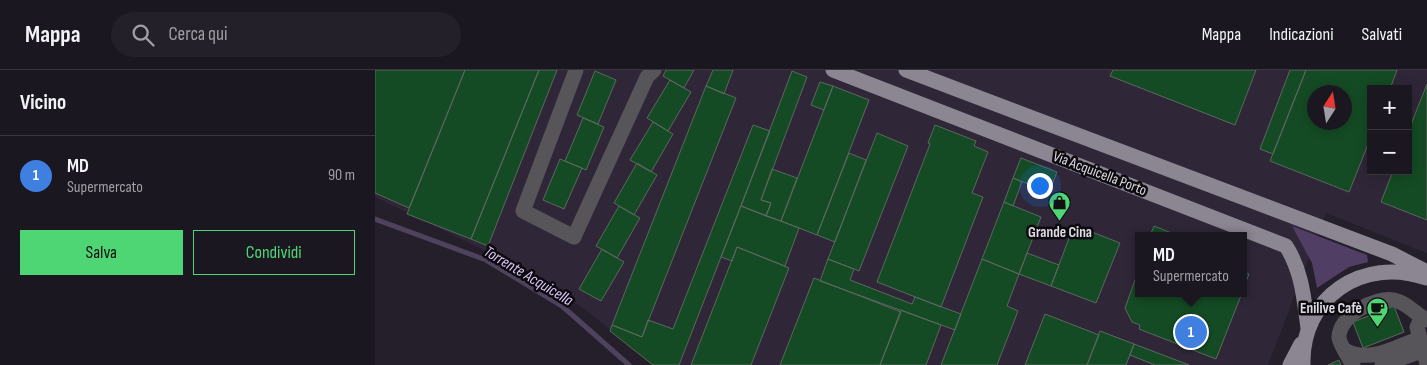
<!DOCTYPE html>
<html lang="it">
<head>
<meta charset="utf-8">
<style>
  :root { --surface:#1b1720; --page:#242029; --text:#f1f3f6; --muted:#a09fa5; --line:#39363e; --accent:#4ed675 }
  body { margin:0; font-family:"Sofia Sans Condensed",sans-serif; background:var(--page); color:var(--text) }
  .controls { position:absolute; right:15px; top:15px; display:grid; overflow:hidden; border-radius:0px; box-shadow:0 2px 12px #0003 }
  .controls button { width:45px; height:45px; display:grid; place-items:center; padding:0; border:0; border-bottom:1px solid var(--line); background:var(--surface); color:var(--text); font:25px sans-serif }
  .compass { position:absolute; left:932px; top:15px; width:45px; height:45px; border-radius:50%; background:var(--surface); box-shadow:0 2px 12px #0003; rotate:12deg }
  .you { position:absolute; left:664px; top:115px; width:18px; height:18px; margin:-12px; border:4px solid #fff; border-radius:50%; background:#1a73e8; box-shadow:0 0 0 8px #1a73e833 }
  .badge { display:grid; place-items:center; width:32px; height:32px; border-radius:50%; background:var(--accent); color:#fff; font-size:16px; font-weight:700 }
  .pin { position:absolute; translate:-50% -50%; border:2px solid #fff; box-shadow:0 1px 5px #0006 }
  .popup { position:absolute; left:760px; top:162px; width:112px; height:65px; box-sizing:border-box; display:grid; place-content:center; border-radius:0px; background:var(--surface); filter:drop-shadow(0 1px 4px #0005); font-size:16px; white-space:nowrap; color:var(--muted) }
  .popup b { font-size:19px; color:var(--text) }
  .popup::after { content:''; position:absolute; left:50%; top:100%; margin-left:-10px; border:10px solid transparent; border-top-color:var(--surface) }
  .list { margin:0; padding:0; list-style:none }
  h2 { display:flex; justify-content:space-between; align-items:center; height:65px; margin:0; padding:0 20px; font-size:21px }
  h2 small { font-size:16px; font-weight:400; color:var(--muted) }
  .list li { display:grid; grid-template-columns:32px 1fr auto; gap:15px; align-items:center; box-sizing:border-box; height:80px; padding:0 20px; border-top:1px solid var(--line) }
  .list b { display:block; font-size:19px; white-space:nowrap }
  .list p { margin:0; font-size:16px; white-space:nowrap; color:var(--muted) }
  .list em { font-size:16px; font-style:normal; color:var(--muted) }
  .actions { display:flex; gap:10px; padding:15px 20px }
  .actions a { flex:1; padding:11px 0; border:1px solid var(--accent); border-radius:0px; text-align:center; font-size:18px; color:var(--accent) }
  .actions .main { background:var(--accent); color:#111 }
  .icon { flex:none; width:28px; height:28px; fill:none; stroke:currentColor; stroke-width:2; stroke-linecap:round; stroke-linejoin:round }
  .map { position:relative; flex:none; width:1052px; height:295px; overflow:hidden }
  header { display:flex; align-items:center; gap:30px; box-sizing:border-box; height:70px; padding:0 25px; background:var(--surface); border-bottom:1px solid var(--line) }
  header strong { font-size:24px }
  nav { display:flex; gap:28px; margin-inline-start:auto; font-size:18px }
  .search { width:350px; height:45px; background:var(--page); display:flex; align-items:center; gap:12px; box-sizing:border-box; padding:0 18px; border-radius:28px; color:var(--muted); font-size:19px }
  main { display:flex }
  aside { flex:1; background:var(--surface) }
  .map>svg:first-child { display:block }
  .built { fill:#2f2738; fill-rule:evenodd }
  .green { fill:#513e65 }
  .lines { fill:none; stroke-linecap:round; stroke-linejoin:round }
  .stream { stroke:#4f425d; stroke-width:5 }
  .building { fill:#144b24; stroke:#5c685e; fill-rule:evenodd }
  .minor { stroke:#57545a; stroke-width:15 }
  .major { stroke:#8c8693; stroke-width:15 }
  .labels { text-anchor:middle; stroke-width:5; stroke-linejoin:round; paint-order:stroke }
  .street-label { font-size:15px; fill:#dedbe3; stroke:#0c0a0f }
  .poi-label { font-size:15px; font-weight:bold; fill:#dedbe3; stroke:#0c0a0f }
  .water-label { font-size:16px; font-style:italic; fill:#dfc9f9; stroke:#0c0a0f }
</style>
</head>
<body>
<header>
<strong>Mappa</strong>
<div class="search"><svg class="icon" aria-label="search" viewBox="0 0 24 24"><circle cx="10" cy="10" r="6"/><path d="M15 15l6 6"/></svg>Cerca qui</div>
<nav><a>Mappa</a><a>Indicazioni</a><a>Salvati</a></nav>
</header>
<main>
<aside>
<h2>Vicino<small></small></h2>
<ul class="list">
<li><span class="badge" style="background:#3f7fe0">1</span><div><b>MD</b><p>Supermercato</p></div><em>90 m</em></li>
</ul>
<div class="actions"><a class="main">Salva</a><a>Condividi</a></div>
</aside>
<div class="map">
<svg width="1052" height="295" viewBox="0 0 1052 295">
  <rect width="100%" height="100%" fill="#241f2a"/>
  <path class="built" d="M 0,0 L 1052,0 L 1052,183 L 951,143 L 893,295 L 278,295 L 216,244 L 162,206 L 0,127 ZM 996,19 L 1033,19 L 1033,101 L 996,101 ZM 939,22 L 969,22 L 969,52 L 939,52 ZM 764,166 L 868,166 L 868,223 L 764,223 Z"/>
  <path class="green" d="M 917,156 L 992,185 L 993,192 L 974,197 L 942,218 L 937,193 Z"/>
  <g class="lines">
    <path class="stream" d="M 0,149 L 111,190 L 187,236 L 254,295"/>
  </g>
  <path class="building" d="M 0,0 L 90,0 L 34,138 L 0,123 Z
    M 90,0 L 164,0 L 96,169 L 32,144 Z
    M 164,0 L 182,0 L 113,176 L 96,169 Z
    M 291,0 L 319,0 L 309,18 L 288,6 Z
    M 338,0 L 358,0 L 349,24 L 331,16 Z
    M 738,0 L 881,0 L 860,55 L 735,6 Z
    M 915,0 L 931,0 L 898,84 L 885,79 Z
    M 931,0 L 1022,0 L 1015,19 L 996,19 L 996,67 L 974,122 L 895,91 ZM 939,22 L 969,22 L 969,52 L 939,52 Z
    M 220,1 L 241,10 L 223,54 L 202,45 Z
    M 417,1 L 432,7 L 386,130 L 396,133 L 391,146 L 366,136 Z
    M 295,10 L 316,22 L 293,61 L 272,48 Z
    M 445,12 L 458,16 L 449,40 L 436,35 Z
    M 1052,14 L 1052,150 L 1006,132 L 1018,101 L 1033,101 L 1033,62 Z
    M 331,16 L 361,28 L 267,267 L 237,255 Z
    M 458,16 L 494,30 L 442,165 L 406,151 Z
    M 208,48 L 229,57 L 211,100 L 190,91 Z
    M 278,52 L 298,64 L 276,102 L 255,90 Z
    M 378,55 L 395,61 L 304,295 L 278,295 L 235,261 L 237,255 L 267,267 L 273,250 L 298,259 Z
    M 560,55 L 601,71 L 599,76 L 613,82 L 597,123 L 608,127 L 566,237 L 502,212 L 555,74 L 553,73 Z
    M 502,63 L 533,76 L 484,201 L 453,189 Z
    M 474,83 L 491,90 L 460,172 L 442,165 Z
    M 646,88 L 682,102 L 674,122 L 638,108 Z
    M 185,89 L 207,98 L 189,139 L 168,130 Z
    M 262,93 L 282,105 L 259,145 L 239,133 Z
    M 397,99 L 422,108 L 406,151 L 391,146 L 396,133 L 386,130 Z
    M 638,108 L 647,112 L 638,136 L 629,132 Z
    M 629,132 L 666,147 L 644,204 L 607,189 Z
    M 244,136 L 265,148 L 242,188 L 221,176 Z
    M 366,136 L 424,158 L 410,196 L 362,177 L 357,191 L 346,187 Z
    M 699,155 L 745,173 L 721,233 L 676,216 Z
    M 779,156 L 804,166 L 775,166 Z
    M 362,177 L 414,198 L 376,295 L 316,295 Z
    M 227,179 L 249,192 L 226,231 L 204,219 Z
    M 652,183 L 684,195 L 676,216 L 644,204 Z
    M 453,189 L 479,199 L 475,210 L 537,234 L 540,227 L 586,244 L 580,260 L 445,211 Z
    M 607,189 L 644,204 L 632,236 L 643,241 L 622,295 L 566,295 Z
    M 764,199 L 764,223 L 867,223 L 841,289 L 764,259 L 765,255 L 757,252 L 750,238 Z
    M 868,201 L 874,204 L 868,219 Z
    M 439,208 L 526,242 L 505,295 L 405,295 Z
    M 1019,236 L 1029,262 L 988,278 L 978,252 Z
    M 526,240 L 566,255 L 551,295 L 505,295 Z
    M 670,244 L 724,265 L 712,295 L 650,295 Z
    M 725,261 L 759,274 L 751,295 L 712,295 Z
    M 759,274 L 814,295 L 780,295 L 755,285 Z
    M 964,290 L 966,295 L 953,295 Z"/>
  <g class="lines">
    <path class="minor" d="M 201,0 L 148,141 L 199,167 L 272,7 L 279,0
      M 1047,247 L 1042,257 L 1052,294
      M 970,280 C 994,294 1020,277 1043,269
      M 978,295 C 974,288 965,275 964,268 C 963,246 1001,226 1019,230 C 1033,233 1040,244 1052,250
      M 1007,295 L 1047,281"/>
    <path class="major" d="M 458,0 L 911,176 C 927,201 929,229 933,258
      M 531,0 L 1017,184 L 1052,202
      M 915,295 L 926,274
      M 928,295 C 926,227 988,186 1051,208"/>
  </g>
  <defs>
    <symbol id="shop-pin" viewBox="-11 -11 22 30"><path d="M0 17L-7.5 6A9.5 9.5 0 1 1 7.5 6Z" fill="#4ed675" stroke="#0c0a0f"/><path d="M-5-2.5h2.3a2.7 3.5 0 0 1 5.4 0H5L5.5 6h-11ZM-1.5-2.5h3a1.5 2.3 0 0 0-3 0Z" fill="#111"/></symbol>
    <symbol id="cafe-pin" viewBox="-11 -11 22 30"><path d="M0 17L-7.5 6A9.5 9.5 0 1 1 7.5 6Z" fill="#4ed675" stroke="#0c0a0f"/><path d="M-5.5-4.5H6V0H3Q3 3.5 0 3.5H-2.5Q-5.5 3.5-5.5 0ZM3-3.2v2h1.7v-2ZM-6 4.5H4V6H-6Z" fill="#111"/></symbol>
  </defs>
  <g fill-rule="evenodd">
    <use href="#shop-pin" x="672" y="120" width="25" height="34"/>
    <use href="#cafe-pin" x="990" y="226" width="25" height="34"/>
  </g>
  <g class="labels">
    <g class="street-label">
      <text transform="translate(725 103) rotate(21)" y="5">Via Acquicella Porto</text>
    </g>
    <g class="poi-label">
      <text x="685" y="167">Grande Cina</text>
      <text x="987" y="243" text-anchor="end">Enilive Cafè</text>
    </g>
    <g class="water-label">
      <text transform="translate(154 205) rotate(31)" y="6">Torrente Acquicella</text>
    </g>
  </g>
</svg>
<div class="controls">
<button>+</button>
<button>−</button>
</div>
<svg class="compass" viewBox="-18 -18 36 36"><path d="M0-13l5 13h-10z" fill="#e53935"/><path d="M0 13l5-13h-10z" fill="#a09fa5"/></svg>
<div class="you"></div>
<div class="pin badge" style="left:816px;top:262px;background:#3f7fe0">1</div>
<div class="popup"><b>MD</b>Supermercato</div>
</div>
</main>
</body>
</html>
